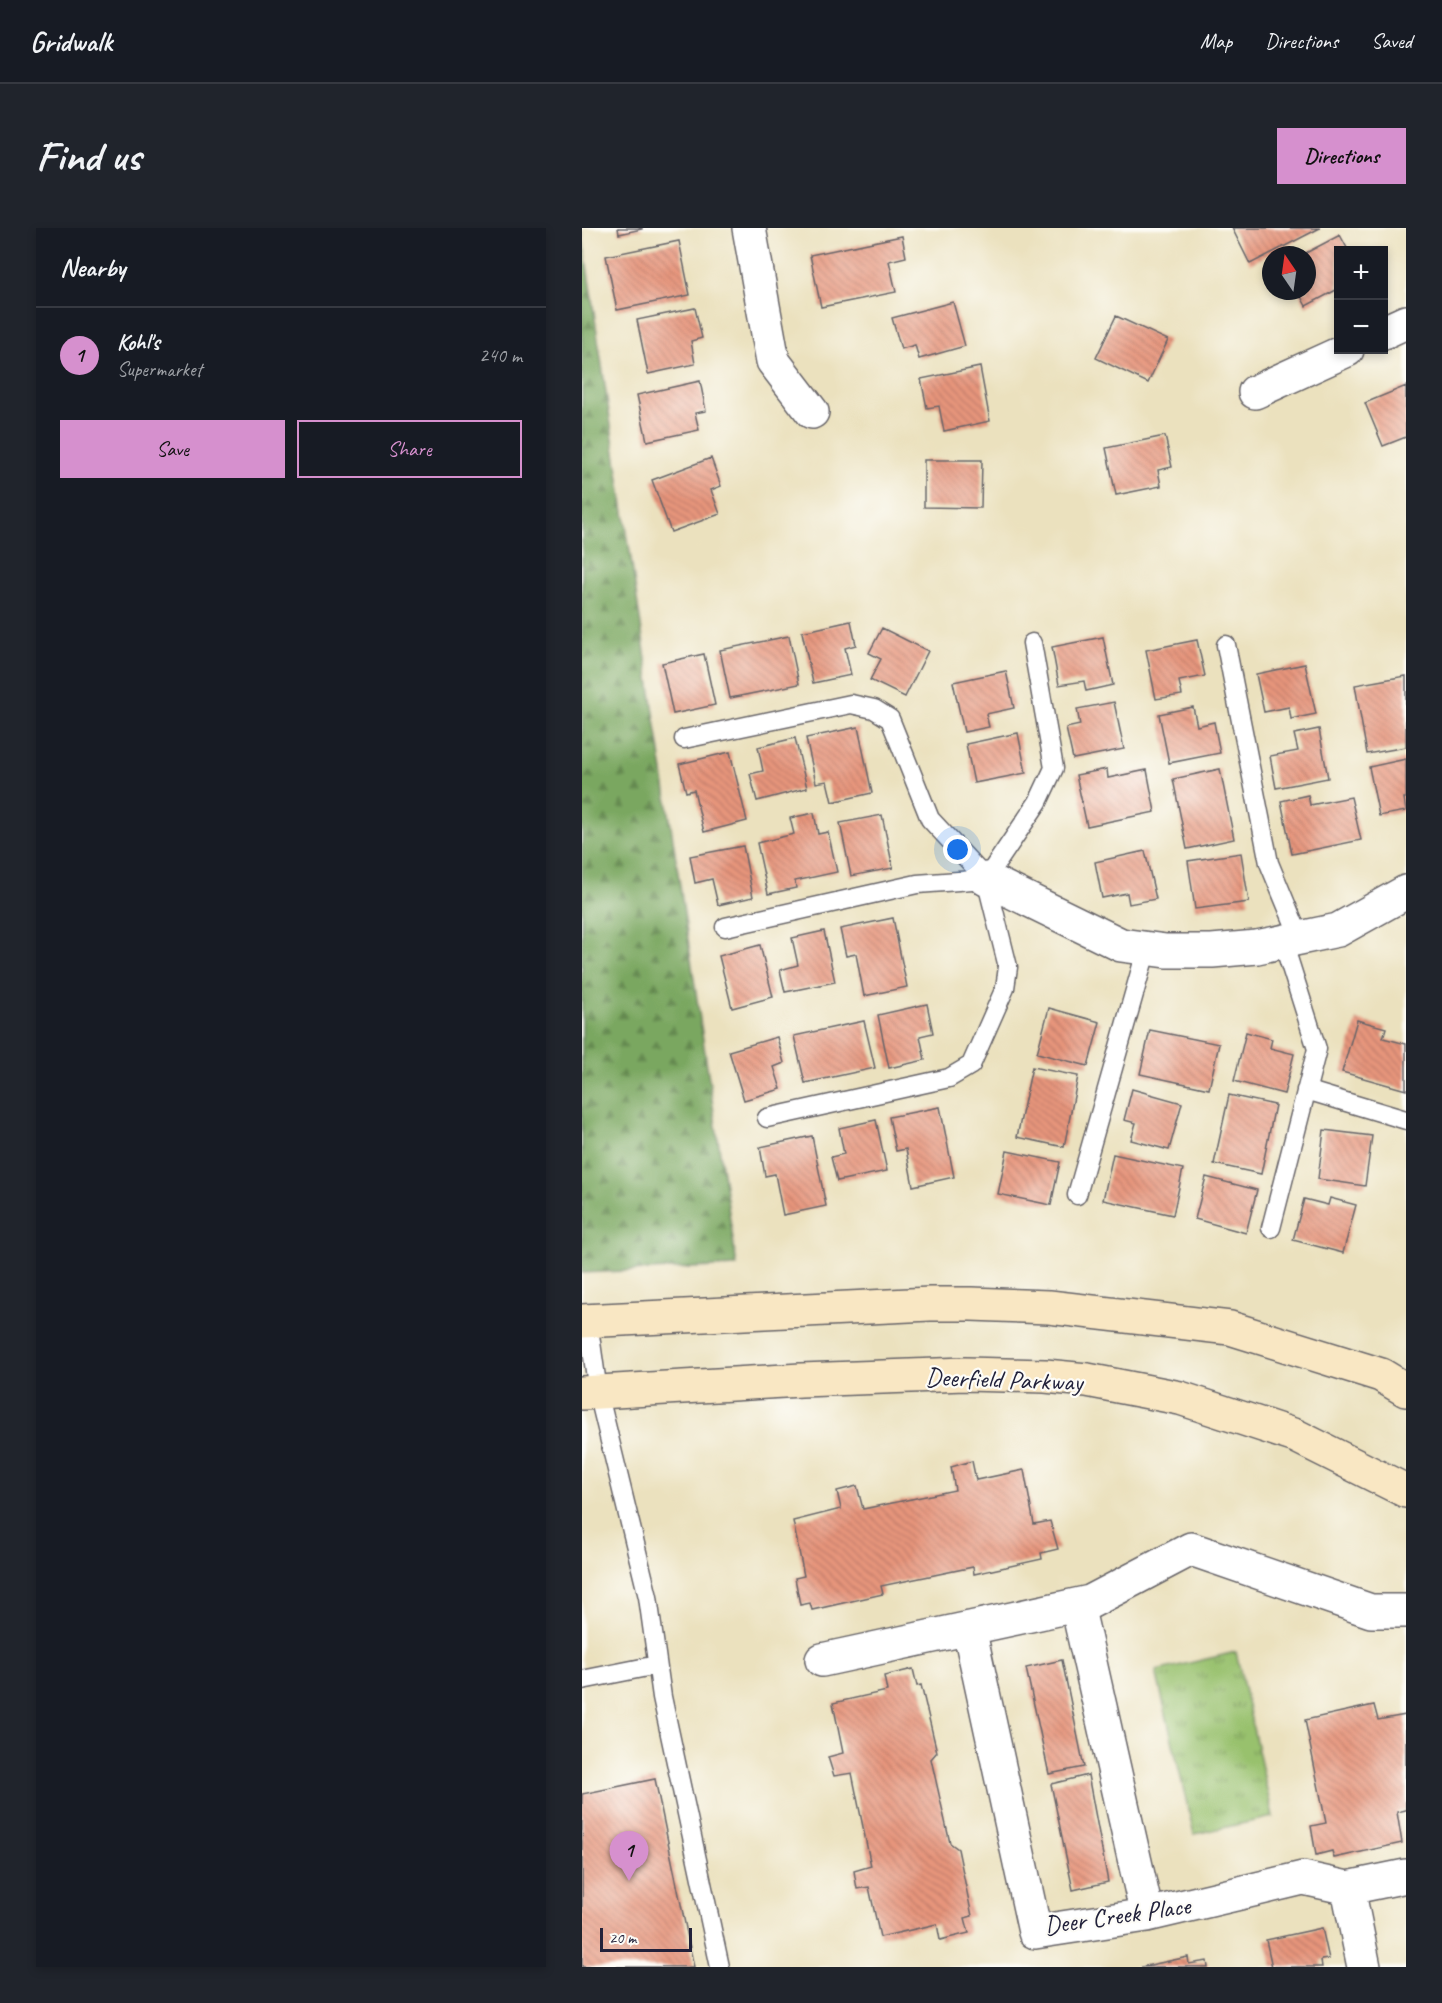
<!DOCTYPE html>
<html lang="en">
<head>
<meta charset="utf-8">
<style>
  :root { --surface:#171b24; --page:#20242c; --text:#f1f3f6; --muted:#9ea1a6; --line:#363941; --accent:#d690ce }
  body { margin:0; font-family:Caveat,sans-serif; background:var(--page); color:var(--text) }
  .controls { position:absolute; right:18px; top:18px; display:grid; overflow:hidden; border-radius:0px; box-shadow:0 3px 9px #0003 }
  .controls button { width:54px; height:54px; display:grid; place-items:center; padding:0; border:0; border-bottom:2px solid var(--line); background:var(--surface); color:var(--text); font:30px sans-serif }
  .compass { position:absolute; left:680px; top:18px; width:54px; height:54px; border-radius:50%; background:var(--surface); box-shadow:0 3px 9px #0003; rotate:347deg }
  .scale { position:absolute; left:18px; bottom:15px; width:92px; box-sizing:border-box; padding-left:6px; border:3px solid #22223b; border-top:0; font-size:16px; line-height:21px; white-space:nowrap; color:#22223b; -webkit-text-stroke:4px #fdfcf7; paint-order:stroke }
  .you { position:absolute; left:376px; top:622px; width:21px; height:21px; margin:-15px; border:4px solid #fff; border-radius:50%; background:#1a73e8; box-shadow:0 0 0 9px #1a73e833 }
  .badge { display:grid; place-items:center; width:39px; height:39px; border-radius:50%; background:var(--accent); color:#111; font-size:20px; font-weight:700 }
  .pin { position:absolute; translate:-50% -50px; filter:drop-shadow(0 2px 3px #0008) }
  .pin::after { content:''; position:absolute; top:32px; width:21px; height:18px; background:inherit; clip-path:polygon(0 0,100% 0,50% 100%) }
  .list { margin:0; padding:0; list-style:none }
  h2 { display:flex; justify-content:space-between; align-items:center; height:78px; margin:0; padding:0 24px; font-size:26px }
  h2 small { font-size:20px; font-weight:400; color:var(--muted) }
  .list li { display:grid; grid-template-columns:39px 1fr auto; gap:18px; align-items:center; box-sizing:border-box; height:96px; padding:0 24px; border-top:2px solid var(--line) }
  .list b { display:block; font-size:22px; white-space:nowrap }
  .list p { margin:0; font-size:20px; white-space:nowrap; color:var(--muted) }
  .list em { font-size:20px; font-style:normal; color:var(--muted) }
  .actions { display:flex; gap:12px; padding:18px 24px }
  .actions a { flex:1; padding:14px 0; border:2px solid var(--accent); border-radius:0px; text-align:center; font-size:21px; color:var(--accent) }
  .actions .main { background:var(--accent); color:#111 }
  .map { position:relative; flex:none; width:824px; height:1739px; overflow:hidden; border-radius:0px }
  header { display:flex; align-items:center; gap:36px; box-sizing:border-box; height:84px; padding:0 30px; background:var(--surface); border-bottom:2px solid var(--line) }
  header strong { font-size:28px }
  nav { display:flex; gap:33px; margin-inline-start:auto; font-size:21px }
  .intro { display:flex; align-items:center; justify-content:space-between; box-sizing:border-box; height:144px; padding:0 36px }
  h1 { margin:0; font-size:42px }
  .button { padding:15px 27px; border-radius:0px; background:var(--accent); color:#111; font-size:21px; font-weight:700 }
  main { display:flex; gap:36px; padding:0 36px }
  aside { flex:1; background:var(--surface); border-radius:0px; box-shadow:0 3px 9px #0003 }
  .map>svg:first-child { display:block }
  .forest { fill:url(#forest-firs); stroke:#4e644e; stroke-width:1.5 }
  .park { fill:url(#park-tufts); stroke:#5d7254; stroke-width:1.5 }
  .building { fill:url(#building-back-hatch) }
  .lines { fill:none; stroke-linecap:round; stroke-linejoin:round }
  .service-casing { stroke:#686569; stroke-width:21 }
  .minor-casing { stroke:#686569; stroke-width:36 }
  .secondary-casing { stroke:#686569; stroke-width:36 }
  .service { stroke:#fff; stroke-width:18 }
  .minor { stroke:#fff; stroke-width:33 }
  .secondary { stroke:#f9e7c3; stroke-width:33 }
  .labels { text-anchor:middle; stroke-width:4.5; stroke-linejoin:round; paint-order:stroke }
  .street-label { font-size:26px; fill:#22223b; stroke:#fdfcf7 }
</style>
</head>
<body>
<header>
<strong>Gridwalk</strong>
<nav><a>Map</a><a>Directions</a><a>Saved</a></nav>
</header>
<div class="intro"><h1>Find us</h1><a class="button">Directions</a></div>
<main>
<aside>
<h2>Nearby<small></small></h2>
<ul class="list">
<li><span class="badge">1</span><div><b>Kohl's</b><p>Supermarket</p></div><em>240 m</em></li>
</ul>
<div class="actions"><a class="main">Save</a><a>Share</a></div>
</aside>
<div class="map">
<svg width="824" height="1739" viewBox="0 0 824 1739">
  <defs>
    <pattern id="forest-firs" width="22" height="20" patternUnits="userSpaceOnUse" patternTransform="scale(1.5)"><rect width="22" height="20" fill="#7aa760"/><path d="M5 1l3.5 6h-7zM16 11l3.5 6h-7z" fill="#648850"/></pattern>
    <pattern id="park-tufts" width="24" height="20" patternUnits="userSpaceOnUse" patternTransform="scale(1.5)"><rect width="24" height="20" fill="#98c16d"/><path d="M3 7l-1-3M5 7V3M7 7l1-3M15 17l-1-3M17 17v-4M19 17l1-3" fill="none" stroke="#7c9c5b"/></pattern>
    <pattern id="building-back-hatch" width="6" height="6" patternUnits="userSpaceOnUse" patternTransform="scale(1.5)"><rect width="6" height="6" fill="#e7957c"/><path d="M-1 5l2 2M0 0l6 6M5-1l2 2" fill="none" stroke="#bb7967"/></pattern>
  </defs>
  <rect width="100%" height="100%" fill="#fdfcf7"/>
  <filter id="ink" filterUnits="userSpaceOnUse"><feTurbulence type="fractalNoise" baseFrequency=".0167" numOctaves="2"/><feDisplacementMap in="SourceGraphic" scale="12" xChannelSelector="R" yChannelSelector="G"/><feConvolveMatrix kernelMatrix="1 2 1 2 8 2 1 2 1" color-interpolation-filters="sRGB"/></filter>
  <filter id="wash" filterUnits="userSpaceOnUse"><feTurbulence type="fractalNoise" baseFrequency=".008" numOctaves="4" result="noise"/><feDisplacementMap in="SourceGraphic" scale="24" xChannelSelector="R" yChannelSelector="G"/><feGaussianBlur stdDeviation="1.35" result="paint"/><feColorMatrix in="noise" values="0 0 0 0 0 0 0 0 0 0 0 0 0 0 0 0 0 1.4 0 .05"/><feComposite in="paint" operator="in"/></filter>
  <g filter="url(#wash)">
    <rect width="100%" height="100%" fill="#ebe1be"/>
    <path class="forest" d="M 0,4 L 155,1038 L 0,1045 Z"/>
    <path class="park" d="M 654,1424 L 691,1589 L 612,1606 L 574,1443 Z"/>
    <g id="blocks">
      <path class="building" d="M 36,0 L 60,0 L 60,1 L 37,6 Z
        M 650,0 L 738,0 L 668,36 Z
        M 758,7 L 766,22 L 756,22 L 756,61 L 724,78 L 716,63 L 725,63 L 725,27 L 720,27 Z
        M 320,8 L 324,29 L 307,33 L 314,64 L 239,79 L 228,27 Z
        M 97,13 L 108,67 L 35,82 L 24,28 Z
        M 371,74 L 383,118 L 337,131 L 333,117 L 319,121 L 310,90 Z
        M 113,80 L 120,110 L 109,113 L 113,136 L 66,146 L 55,92 Z
        M 534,88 L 586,112 L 566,155 L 514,130 Z
        M 398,139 L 408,193 L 362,203 L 357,178 L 345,180 L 339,151 Z
        M 118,153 L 124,183 L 113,185 L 117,202 L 65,213 L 55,167 Z
        M 824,158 L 824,209 L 801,218 L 783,175 Z
        M 583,208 L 590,239 L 576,242 L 579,258 L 534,267 L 524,220 Z
        M 129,230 L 139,258 L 129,262 L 138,286 L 89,304 L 70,252 Z
        M 342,232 L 400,232 L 399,280 L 342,279 Z
        M 269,393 L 274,417 L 263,420 L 269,447 L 231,455 L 220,404 Z
        M 300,400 L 346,423 L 323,469 L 288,452 L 299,431 L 287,425 Z
        M 207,408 L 217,456 L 148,470 L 138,422 Z
        M 521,409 L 531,457 L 504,463 L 502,453 L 477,457 L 470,419 Z
        M 615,412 L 623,448 L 597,453 L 600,467 L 574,471 L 564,422 Z
        M 122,426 L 133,477 L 91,486 L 80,435 Z
        M 723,436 L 734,486 L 709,491 L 707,479 L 682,484 L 674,446 Z
        M 424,443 L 432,480 L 404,486 L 407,499 L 382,504 L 371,454 Z
        M 824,448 L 824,519 L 785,526 L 773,457 Z
        M 532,474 L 542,521 L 491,531 L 484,500 L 498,497 L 495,481 Z
        M 611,479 L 615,498 L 632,494 L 638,525 L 587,535 L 577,486 Z
        M 276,499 L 290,565 L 250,574 L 245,553 L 234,555 L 224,510 Z
        M 737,501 L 746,550 L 694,560 L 688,528 L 716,523 L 712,506 Z
        M 436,505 L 444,545 L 392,555 L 384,516 Z
        M 213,510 L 225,560 L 175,573 L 168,546 L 181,543 L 176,519 Z
        M 148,524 L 165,593 L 122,604 L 112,562 L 104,564 L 97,536 Z
        M 824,531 L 824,570 L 822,570 L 824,583 L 797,588 L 787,539 Z
        M 525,541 L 526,550 L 565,542 L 573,584 L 505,598 L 494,547 Z
        M 638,541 L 652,611 L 605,621 L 591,551 Z
        M 726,567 L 728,577 L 769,569 L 779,612 L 710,626 L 699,573 Z
        M 232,585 L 236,606 L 246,604 L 255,644 L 213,653 L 214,660 L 186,666 L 175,615 L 212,606 L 208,590 Z
        M 300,587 L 311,640 L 269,648 L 258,595 Z
        M 161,618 L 171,669 L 136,677 L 130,651 L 113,655 L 108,628 Z
        M 563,623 L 574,671 L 547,676 L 545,665 L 520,670 L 513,634 Z
        M 659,625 L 667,674 L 613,681 L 606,633 Z
        M 311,690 L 325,759 L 282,768 L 274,726 L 264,728 L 258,701 Z
        M 242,703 L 253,754 L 203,764 L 198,742 L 216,737 L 210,710 Z
        M 178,717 L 191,769 L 150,780 L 137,728 Z
        M 345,776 L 351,805 L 338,808 L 343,832 L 307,840 L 296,787 Z
        M 467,780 L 518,794 L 506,838 L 455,825 Z
        M 775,792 L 804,800 L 801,810 L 824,816 L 824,862 L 760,844 Z
        M 282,793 L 293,840 L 223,855 L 212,808 Z
        M 568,802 L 637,816 L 627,861 L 558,846 Z
        M 664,804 L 690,811 L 688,820 L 712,826 L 702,866 L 652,853 Z
        M 195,809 L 202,835 L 192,839 L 199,861 L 162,872 L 147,823 Z
        M 450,839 L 496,848 L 482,919 L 435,909 Z
        M 550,861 L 600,875 L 587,922 L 549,912 L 554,895 L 542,892 Z
        M 647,867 L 693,877 L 679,946 L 632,936 Z
        M 358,879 L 372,949 L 331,958 L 324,921 L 314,923 L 307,889 Z
        M 294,892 L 305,943 L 255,953 L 249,929 L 262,926 L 257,900 Z
        M 742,902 L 790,908 L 783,958 L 736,951 Z
        M 230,908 L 244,978 L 201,987 L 193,946 L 183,948 L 178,919 Z
        M 425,923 L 478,934 L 469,977 L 416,966 Z
        M 531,926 L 601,941 L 591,987 L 521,972 Z
        M 624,949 L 675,962 L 664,1005 L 613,991 Z
        M 748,970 L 774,977 L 761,1025 L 711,1012 L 722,971 L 746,977 Z
        M 390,1233 L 394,1252 L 442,1242 L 452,1296 L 468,1293 L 476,1321 L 459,1325 L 460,1331 L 392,1346 L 391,1339 L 299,1358 L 301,1366 L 230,1382 L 228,1375 L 218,1377 L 213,1350 L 222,1348 L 211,1293 L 259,1281 L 255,1263 L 275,1258 L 281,1281 L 373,1262 L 369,1239 Z
        M 480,1432 L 502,1539 L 467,1546 L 444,1440 Z
        M 331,1441 L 335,1458 L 339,1457 L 355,1524 L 349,1531 L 368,1615 L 376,1621 L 390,1688 L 383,1690 L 387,1705 L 358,1712 L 355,1696 L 298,1709 L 287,1659 L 275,1661 L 272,1643 L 289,1638 L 270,1545 L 252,1548 L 246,1529 L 261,1525 L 251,1475 L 305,1463 L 302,1448 Z
        M 792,1477 L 796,1492 L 824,1487 L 824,1582 L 815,1584 L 820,1615 L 752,1630 L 750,1623 L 734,1627 L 729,1598 L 744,1595 L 723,1492 Z
        M 506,1547 L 526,1654 L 491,1662 L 469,1556 Z
        M 73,1551 L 112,1739 L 0,1739 L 0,1566 Z
        M 740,1700 L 747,1731 L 739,1732 L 740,1739 L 690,1739 L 684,1712 Z
        M 606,1729 L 607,1736 L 625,1733 L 626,1739 L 559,1739 Z"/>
    </g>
  </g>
  <g filter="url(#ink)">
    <use href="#blocks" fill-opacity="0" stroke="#686569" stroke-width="1.5"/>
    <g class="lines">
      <defs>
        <path id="service" d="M 644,417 L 687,635 L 718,710
          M 102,511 L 269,476 L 292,481 L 308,491 L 348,591 L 404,651 L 426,739 L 423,760 L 389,837 L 367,850 L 185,890
          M 404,651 L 456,574 L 472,540 L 450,415
          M 143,699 L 335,656 L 404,651
          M 724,862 L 824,892
          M 495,967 L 565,720
          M 689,1000 L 735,821 L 701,714
          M 6,1093 L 16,1164 L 66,1369 L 80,1469 L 138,1739
          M 0,1452 L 75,1437"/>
        <path id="minor" d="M 167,0 L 191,133 L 230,184
          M 802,104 L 824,94
          M 673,164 L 765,122
          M 404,651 L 539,717 L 584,723 L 630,723 L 675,719 L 756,702 L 824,664
          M 495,1377 L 565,1687
          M 387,1400 L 453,1704 L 565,1687 L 721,1650 L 766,1660 L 782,1739
          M 240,1432 L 508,1374 L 609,1321 L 789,1383 L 824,1383
          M 766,1660 L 824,1648"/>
        <path id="secondary" d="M 0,1093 L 348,1076 L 389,1076 L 467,1079 L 648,1100 L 799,1147 L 824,1162
          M 0,1165 L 219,1152 L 383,1146 L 463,1148 L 505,1152 L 598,1170 L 714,1208 L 824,1263"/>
      </defs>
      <use href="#service" class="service-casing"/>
      <use href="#minor" class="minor-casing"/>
      <use href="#secondary" class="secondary-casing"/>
      <use href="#service" class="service"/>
      <use href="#minor" class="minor"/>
      <use href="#secondary" class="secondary"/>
    </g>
  </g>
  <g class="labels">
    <g class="street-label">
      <text transform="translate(422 1151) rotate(2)" y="9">Deerfield Parkway</text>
      <text transform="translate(535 1687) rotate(-8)" y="9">Deer Creek Place</text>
    </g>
  </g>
</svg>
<div class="controls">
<button>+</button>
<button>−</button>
</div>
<svg class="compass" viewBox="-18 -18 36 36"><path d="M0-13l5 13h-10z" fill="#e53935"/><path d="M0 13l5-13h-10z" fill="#9ea1a6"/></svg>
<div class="scale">20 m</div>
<div class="you"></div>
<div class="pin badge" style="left:47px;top:1653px">1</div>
</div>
</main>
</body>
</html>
